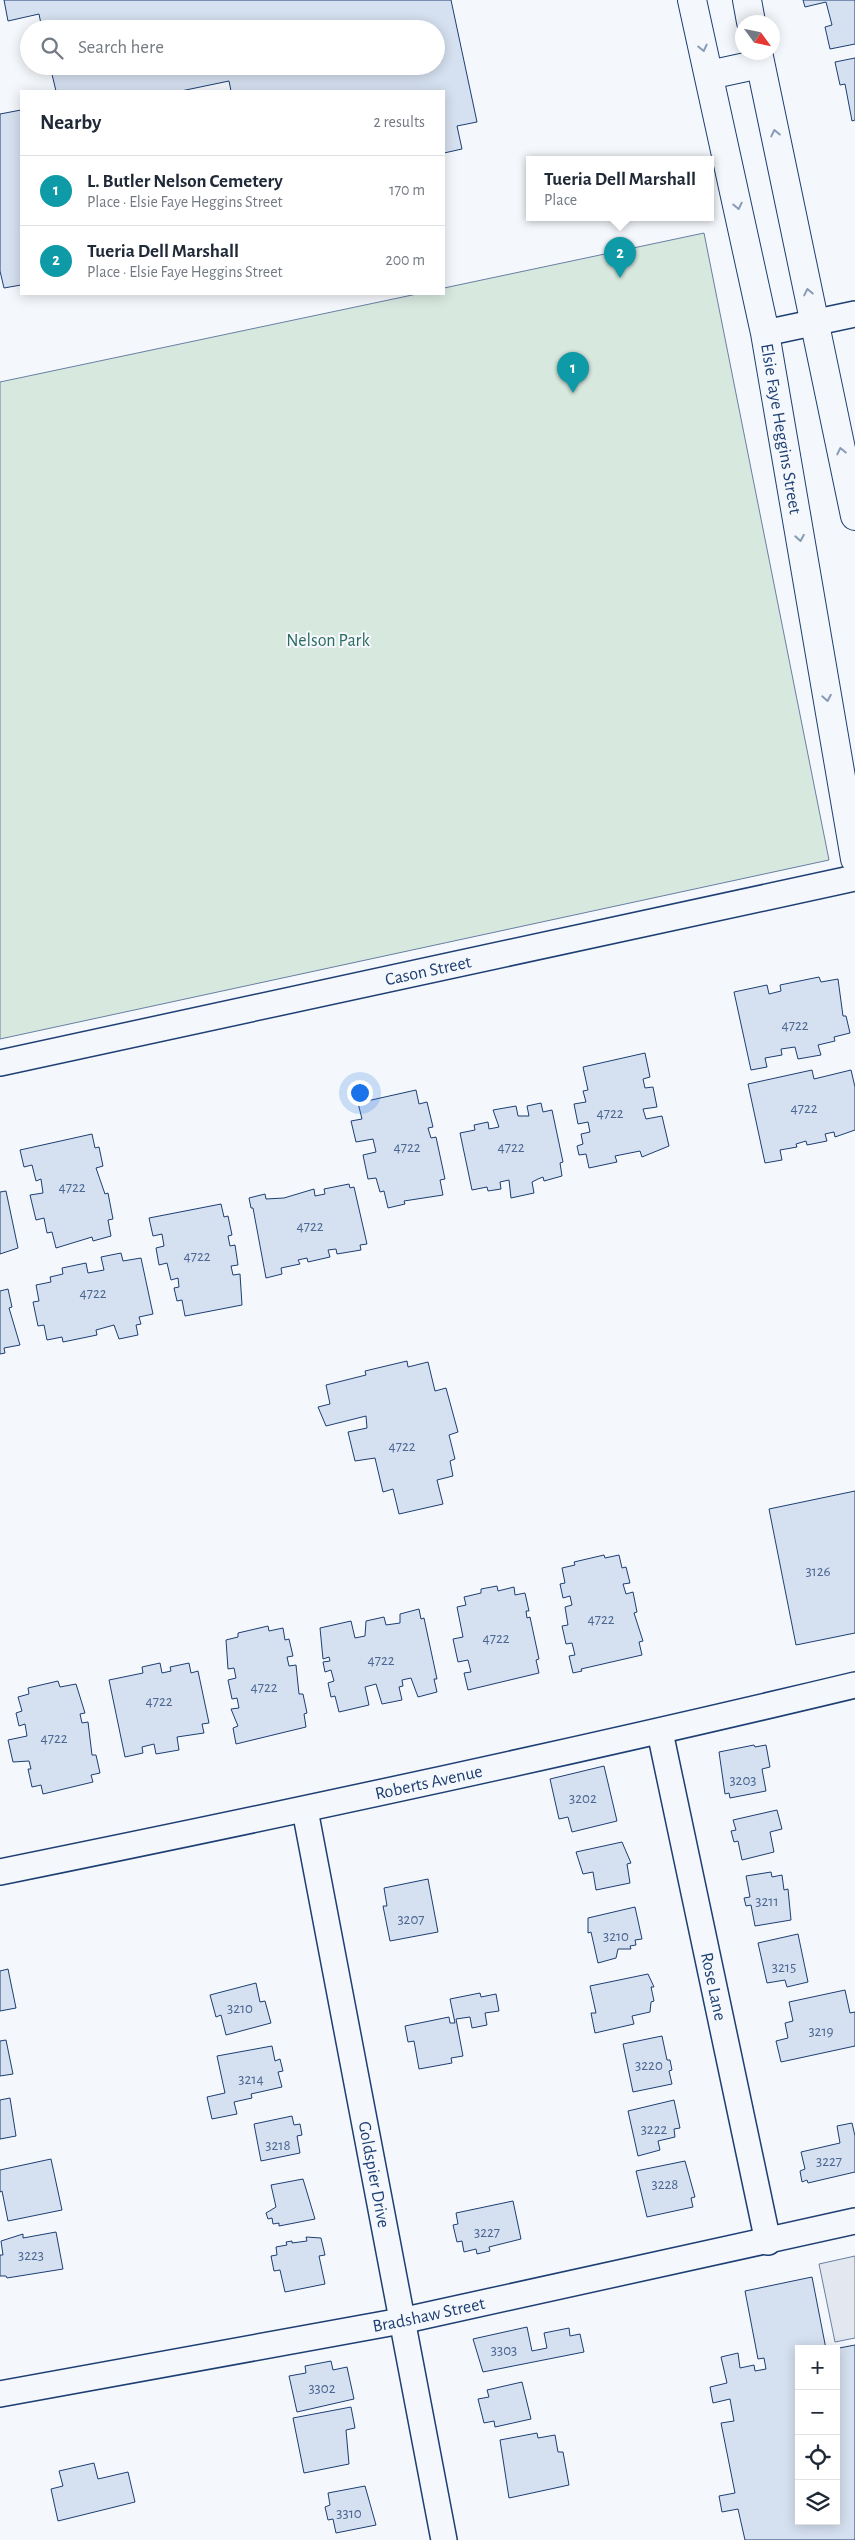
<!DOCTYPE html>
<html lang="en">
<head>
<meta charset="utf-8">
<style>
  :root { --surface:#fff; --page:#f2f2f3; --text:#1f2937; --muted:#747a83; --line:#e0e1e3; --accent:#0b8043 }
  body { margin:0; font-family:"Alegreya Sans",sans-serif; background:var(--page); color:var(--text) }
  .controls { position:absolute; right:15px; bottom:15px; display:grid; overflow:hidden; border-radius:0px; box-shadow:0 2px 12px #0003 }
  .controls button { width:45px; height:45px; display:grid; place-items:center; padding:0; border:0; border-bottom:1px solid var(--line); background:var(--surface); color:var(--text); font:25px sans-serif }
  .compass { position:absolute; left:735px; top:15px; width:45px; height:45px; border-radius:50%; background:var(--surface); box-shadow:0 2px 12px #0003; rotate:123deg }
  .you { position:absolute; left:359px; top:1092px; width:18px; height:18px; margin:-12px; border:4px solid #fff; border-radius:50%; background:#1a73e8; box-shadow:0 0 0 8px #1a73e833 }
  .badge { display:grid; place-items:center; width:32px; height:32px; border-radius:50%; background:var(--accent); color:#fff; font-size:16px; font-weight:700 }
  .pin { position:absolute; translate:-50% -41px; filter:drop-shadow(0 1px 2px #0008) }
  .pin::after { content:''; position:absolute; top:26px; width:18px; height:15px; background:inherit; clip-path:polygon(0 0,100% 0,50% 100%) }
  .popup { position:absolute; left:526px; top:156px; width:188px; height:65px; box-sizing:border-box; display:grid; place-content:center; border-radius:0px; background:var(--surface); filter:drop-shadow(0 1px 4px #0005); font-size:16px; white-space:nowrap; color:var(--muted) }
  .popup b { font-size:19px; color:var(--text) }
  .popup::after { content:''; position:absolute; left:50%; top:100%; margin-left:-10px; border:10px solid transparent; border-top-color:var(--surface) }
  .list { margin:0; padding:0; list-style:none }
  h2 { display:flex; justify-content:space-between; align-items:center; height:65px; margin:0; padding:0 20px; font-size:21px }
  h2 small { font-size:16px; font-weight:400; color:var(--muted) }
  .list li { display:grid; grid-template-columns:32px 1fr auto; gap:15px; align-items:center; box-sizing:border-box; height:70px; padding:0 20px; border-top:1px solid var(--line) }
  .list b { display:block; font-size:19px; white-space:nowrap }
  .list p { margin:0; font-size:16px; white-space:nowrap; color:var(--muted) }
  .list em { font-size:16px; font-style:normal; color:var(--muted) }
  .icon { flex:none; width:28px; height:28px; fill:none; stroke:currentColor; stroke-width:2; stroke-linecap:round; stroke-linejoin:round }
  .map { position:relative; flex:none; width:855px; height:2540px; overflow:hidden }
  .search { position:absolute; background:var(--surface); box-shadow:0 2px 12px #0003; left:20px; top:20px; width:425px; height:55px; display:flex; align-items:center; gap:12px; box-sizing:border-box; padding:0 18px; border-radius:28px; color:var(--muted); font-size:19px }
  .panel { position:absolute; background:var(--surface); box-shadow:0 2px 12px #0003; left:20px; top:90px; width:425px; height:205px; border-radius:0px }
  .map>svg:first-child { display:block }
  .green { fill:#d7e8df; stroke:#687fa3 }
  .parking { fill:#e3e8f0; stroke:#687fa3 }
  .building { fill:#d5e0f0; stroke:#1d3f73 }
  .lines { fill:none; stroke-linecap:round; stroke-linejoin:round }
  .street-casing { stroke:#1d3f73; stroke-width:28 }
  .secondary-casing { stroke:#1d3f73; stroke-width:30 }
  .street { stroke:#f4f7fb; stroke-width:25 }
  .secondary { stroke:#f4f7fb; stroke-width:28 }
  .oneway { stroke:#889bb7 }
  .labels { text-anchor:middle; stroke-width:4; stroke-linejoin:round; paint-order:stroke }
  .number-label { font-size:15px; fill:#4b6792 }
  .street-label { font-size:18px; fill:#1d3f73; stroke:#f4f7fb }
  .park-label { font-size:18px; fill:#2c6c60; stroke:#f4f7fb }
</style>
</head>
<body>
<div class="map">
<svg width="855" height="2540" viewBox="0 0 855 2540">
  <rect width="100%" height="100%" fill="#f4f7fb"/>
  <path class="green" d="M 704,233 L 829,860 L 0,1039 L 0,382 L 417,294 L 444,294 L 444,288 Z"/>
  <path class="parking" d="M 855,2256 L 855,2338 L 835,2342 L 819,2264 Z"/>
  <path class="building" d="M 4,0 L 451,0 L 477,122 L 457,126 L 462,149 L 444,153 L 444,91 L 231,91 L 229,81 L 181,91 L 56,91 L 50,66 L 436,66 L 436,29 L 42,29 L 39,14 L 8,21 Z
    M 803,0 L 855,0 L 855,44 L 830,49 L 825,27 L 832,25 L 826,2 L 805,7 Z
    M 855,58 L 855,120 L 852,121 L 845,84 L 840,85 L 835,62 Z
    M 21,110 L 21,285 L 4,288 L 0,271 L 0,114 Z
    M 819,977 L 821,982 L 838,979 L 843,1016 L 846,1016 L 850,1033 L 834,1037 L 835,1041 L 818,1045 L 821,1055 L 798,1059 L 795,1047 L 781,1049 L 782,1055 L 765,1058 L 767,1067 L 751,1070 L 734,992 L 767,985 L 769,994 L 781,991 L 780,985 Z
    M 645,1053 L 650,1077 L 643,1079 L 645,1088 L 653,1087 L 657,1107 L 643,1109 L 646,1119 L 662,1116 L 669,1146 L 642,1157 L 640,1151 L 615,1156 L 617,1162 L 589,1168 L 586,1154 L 579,1155 L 577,1146 L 583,1144 L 581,1134 L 590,1132 L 588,1122 L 578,1124 L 574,1104 L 586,1102 L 583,1091 L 588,1090 L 583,1067 Z
    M 812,1070 L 814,1079 L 851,1070 L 855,1087 L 855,1130 L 835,1137 L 834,1132 L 825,1134 L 827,1141 L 807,1145 L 806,1141 L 796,1144 L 797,1147 L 780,1150 L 782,1160 L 765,1163 L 748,1084 Z
    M 416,1090 L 419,1104 L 427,1102 L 433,1127 L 428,1128 L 431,1138 L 436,1137 L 445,1179 L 440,1180 L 443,1195 L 404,1201 L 405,1204 L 388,1208 L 384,1191 L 380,1192 L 376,1178 L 368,1179 L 363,1155 L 376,1152 L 373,1139 L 356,1142 L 351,1121 L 362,1119 L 358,1103 Z
    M 541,1103 L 543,1112 L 552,1110 L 563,1162 L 560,1163 L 562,1176 L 544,1181 L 543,1177 L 538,1179 L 532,1182 L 534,1193 L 511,1198 L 509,1180 L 500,1182 L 501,1189 L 488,1191 L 487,1187 L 472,1190 L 460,1133 L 475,1130 L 474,1125 L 488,1122 L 489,1129 L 499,1127 L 493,1110 L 516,1106 L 518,1116 L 529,1116 L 527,1106 Z
    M 92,1134 L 95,1148 L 99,1147 L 103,1166 L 96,1168 L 105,1194 L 108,1193 L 113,1219 L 108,1220 L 111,1236 L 93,1241 L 92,1237 L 56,1248 L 52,1232 L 47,1233 L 44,1218 L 36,1220 L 30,1195 L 43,1193 L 41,1179 L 36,1181 L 32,1165 L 24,1167 L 20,1150 Z
    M 349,1184 L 350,1188 L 354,1187 L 367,1244 L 360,1245 L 361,1250 L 337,1254 L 336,1249 L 328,1250 L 330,1257 L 308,1262 L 307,1258 L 298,1260 L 300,1264 L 281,1268 L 282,1274 L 266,1278 L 253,1208 L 251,1208 L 249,1198 L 265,1194 L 266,1199 L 284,1198 L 314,1189 L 315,1196 L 325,1194 L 324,1189 Z
    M 6,1191 L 18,1248 L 0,1254 L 0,1192 Z
    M 221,1204 L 224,1217 L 228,1216 L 232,1235 L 228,1236 L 230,1246 L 235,1245 L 238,1265 L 231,1266 L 233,1275 L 240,1274 L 242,1305 L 185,1316 L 182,1300 L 177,1301 L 174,1288 L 179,1287 L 178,1278 L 171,1280 L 167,1263 L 159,1265 L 156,1248 L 164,1246 L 162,1234 L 153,1236 L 149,1218 Z
    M 121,1253 L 123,1261 L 141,1258 L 153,1314 L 139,1317 L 141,1324 L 136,1325 L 138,1335 L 119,1339 L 114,1325 L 96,1330 L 97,1335 L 63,1342 L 62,1337 L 47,1340 L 44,1325 L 38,1326 L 33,1302 L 39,1301 L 36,1285 L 51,1282 L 50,1277 L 63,1274 L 62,1268 L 86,1263 L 88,1273 L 104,1270 L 101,1257 Z
    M 8,1289 L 12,1307 L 9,1308 L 20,1345 L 4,1348 L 5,1353 L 0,1354 L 0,1291 Z
    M 407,1361 L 408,1367 L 428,1362 L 435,1391 L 446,1388 L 458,1432 L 449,1435 L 455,1459 L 450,1461 L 453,1476 L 437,1480 L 443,1504 L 399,1514 L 393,1489 L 383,1492 L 375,1458 L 355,1461 L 348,1432 L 367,1428 L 366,1416 L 326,1426 L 318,1407 L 330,1404 L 326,1385 L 366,1375 L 365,1371 Z
    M 855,1491 L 855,1633 L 796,1645 L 769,1509 Z
    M 604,1555 L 605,1558 L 619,1555 L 622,1568 L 626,1567 L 630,1583 L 623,1584 L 626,1594 L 633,1592 L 637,1612 L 634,1613 L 643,1641 L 639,1642 L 642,1655 L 581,1669 L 582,1671 L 573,1673 L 569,1656 L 575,1655 L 572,1643 L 566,1644 L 562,1626 L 568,1625 L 565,1607 L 572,1605 L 570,1596 L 563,1598 L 560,1584 L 565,1583 L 562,1568 L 575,1565 L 574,1562 Z
    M 497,1586 L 498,1591 L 514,1587 L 515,1595 L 525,1593 L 529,1611 L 526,1611 L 527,1618 L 530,1617 L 539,1659 L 536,1660 L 539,1673 L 468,1690 L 464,1673 L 471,1672 L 468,1660 L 458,1662 L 453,1639 L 463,1637 L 457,1607 L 466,1605 L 464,1597 L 481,1593 L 481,1589 Z
    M 419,1609 L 421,1619 L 424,1618 L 437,1679 L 434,1679 L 437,1692 L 418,1697 L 411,1678 L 402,1680 L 403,1686 L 399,1687 L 402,1700 L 382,1704 L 376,1684 L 365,1687 L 369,1705 L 339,1712 L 335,1696 L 331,1697 L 328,1683 L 334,1681 L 331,1670 L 325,1672 L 323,1662 L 330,1661 L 329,1657 L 323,1659 L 320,1628 L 351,1621 L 355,1638 L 365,1636 L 366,1621 L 384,1617 L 386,1625 L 400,1623 L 400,1614 Z
    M 268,1626 L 269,1631 L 283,1628 L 285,1640 L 289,1639 L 293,1656 L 287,1657 L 289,1666 L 296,1665 L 299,1694 L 303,1694 L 307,1713 L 304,1714 L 306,1727 L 236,1744 L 233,1728 L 238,1726 L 231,1709 L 239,1708 L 237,1698 L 232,1699 L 228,1680 L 236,1678 L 234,1668 L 228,1669 L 226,1640 L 238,1637 L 238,1633 Z
    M 160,1663 L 162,1673 L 171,1671 L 170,1667 L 189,1663 L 191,1673 L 198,1671 L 209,1723 L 202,1724 L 204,1733 L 177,1737 L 179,1750 L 156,1754 L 154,1744 L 142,1747 L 143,1753 L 125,1757 L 109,1680 L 143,1673 L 142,1667 Z
    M 58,1681 L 60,1687 L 76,1684 L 85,1713 L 80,1714 L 82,1723 L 88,1722 L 92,1755 L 96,1755 L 100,1773 L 91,1775 L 93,1782 L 43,1794 L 41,1785 L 32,1787 L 28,1769 L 31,1769 L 29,1761 L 13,1762 L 8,1740 L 27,1736 L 25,1724 L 19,1726 L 16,1713 L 22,1711 L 18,1697 L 29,1694 L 28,1688 Z
    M 754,1745 L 755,1747 L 766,1745 L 770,1767 L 762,1769 L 766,1791 L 730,1798 L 729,1793 L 725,1794 L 719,1752 Z
    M 604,1766 L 617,1821 L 572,1832 L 568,1817 L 559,1819 L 550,1779 Z
    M 777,1810 L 782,1829 L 770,1832 L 774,1852 L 742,1860 L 738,1841 L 734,1842 L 731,1831 L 736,1830 L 733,1820 Z
    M 622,1842 L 631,1863 L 627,1864 L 630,1883 L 596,1890 L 593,1872 L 583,1874 L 576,1852 Z
    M 771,1872 L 772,1877 L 782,1875 L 784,1890 L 788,1889 L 791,1920 L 755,1926 L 751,1905 L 746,1906 L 744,1898 L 750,1897 L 746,1876 Z
    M 428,1879 L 438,1932 L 390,1941 L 383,1906 L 387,1906 L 384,1888 Z
    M 635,1907 L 642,1939 L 635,1940 L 636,1945 L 630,1946 L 631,1949 L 618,1949 L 616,1958 L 598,1963 L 591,1932 L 588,1933 L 588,1918 Z
    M 798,1934 L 808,1982 L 787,1987 L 785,1980 L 767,1983 L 758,1943 Z
    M 8,1969 L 16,2008 L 0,2011 L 0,1971 Z
    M 648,1974 L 654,1987 L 651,1987 L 654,2001 L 651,2002 L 650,2012 L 632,2016 L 634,2024 L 595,2033 L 591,2013 L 596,2013 L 590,1986 Z
    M 256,1983 L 260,2002 L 265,2001 L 271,2023 L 226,2035 L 221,2015 L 216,2017 L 210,1995 Z
    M 845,1990 L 850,2013 L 855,2012 L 855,2046 L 781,2062 L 776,2041 L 788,2038 L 785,2023 L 793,2021 L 789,2002 Z
    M 480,1993 L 481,1997 L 496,1994 L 499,2011 L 485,2013 L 487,2025 L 472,2028 L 470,2017 L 456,2019 L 463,2056 L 451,2058 L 452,2063 L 419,2069 L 414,2041 L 408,2042 L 405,2026 L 449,2017 L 450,2023 L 455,2023 L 450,1999 Z
    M 662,2036 L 667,2060 L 670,2060 L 672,2070 L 669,2071 L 672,2084 L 633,2092 L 623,2044 Z
    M 6,2040 L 13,2074 L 0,2076 L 0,2041 Z
    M 272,2046 L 275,2061 L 280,2059 L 283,2071 L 278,2072 L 282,2087 L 251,2094 L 252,2098 L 234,2102 L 237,2114 L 212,2119 L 207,2097 L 225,2093 L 217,2056 Z
    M 10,2098 L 16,2136 L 0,2139 L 0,2100 Z
    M 674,2100 L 680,2128 L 674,2129 L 675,2137 L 658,2141 L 660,2150 L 638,2156 L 628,2111 Z
    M 292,2116 L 294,2125 L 300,2124 L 302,2135 L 297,2136 L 300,2153 L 261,2161 L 254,2124 Z
    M 852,2123 L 855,2136 L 855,2172 L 808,2183 L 807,2180 L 802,2182 L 800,2171 L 805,2169 L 801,2152 L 840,2143 L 837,2126 Z
    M 51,2159 L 62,2210 L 8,2221 L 2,2191 L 0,2192 L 0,2170 Z
    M 685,2161 L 695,2197 L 691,2198 L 693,2207 L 647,2217 L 636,2171 Z
    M 303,2179 L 315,2219 L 279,2226 L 279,2223 L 273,2224 L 272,2218 L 268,2219 L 266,2213 L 276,2207 L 271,2185 Z
    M 513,2201 L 521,2239 L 489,2247 L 490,2251 L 477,2254 L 476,2249 L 464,2252 L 462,2241 L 457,2242 L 453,2225 L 458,2224 L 456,2213 Z
    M 56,2232 L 63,2269 L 7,2278 L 6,2276 L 0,2276 L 0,2255 L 3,2255 L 1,2241 L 23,2234 L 23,2238 Z
    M 306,2237 L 321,2238 L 325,2255 L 319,2256 L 325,2284 L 285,2292 L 280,2270 L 274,2271 L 271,2256 L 277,2255 L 276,2247 L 287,2245 L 286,2242 L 292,2241 L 292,2243 L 307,2241 Z
    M 812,2277 L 826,2349 L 799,2349 L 799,2521 L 836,2521 L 836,2349 L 834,2349 L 855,2345 L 855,2540 L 745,2540 L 738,2509 L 722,2512 L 719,2496 L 735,2493 L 721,2423 L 734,2421 L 730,2399 L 713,2403 L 710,2387 L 727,2383 L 721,2357 L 738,2353 L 740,2368 L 754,2365 L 755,2371 L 766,2369 L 764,2358 L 758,2359 L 745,2291 Z
    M 527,2327 L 532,2351 L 547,2348 L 544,2333 L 569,2328 L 570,2336 L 580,2334 L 584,2352 L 483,2372 L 473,2339 Z
    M 331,2361 L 333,2370 L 347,2367 L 354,2399 L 297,2412 L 289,2376 L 306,2373 L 305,2366 Z
    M 522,2382 L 531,2419 L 495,2427 L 494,2421 L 484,2423 L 478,2399 L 489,2397 L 487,2390 Z
    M 351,2407 L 355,2428 L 346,2430 L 349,2464 L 304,2473 L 293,2418 Z
    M 537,2433 L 538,2438 L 555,2435 L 558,2452 L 563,2452 L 569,2485 L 509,2498 L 500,2440 Z
    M 94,2463 L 98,2479 L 128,2472 L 135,2502 L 58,2521 L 51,2489 L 63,2486 L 59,2471 Z
    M 365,2486 L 376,2525 L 336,2533 L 333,2519 L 328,2520 L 325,2507 L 330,2505 L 328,2493 Z"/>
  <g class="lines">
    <defs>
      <g id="street">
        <path d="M 765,333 L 855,314"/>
        <path id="s1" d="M 0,1063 L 855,878"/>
        <path id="s2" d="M 660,1732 L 768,2242"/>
        <path id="s3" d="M 305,1810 L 444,2540"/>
        <path id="s4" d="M 0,1872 C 286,1814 571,1753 855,1685"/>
        <path id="s5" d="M 0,2394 L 401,2321 L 855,2221"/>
      </g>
      <g id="secondary">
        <path id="s6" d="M 692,0 L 765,333 L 855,859"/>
        <path d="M 747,0 L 751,22"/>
        <path d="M 758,52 L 855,516"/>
        <path d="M 709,75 L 760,64"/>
      </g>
    </defs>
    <use href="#street" class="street-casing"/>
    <use href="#secondary" class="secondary-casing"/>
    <use href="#street" class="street"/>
    <use href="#secondary" class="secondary"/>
  </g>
  <defs><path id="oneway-chevron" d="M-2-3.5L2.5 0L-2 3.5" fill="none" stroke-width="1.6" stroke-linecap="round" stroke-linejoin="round" transform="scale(1.25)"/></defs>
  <g class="oneway">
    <use href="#oneway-chevron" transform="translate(703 48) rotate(77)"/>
    <use href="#oneway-chevron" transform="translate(775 133) rotate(-102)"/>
    <use href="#oneway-chevron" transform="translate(738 206) rotate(78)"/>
    <use href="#oneway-chevron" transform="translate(808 292) rotate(-102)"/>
    <use href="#oneway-chevron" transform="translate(841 451) rotate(-102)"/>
    <use href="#oneway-chevron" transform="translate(800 538) rotate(80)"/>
    <use href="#oneway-chevron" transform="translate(827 698) rotate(80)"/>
  </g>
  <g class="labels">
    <g class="number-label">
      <text x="795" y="1030">4722</text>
      <text x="804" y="1113">4722</text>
      <text x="610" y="1118">4722</text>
      <text x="407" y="1152">4722</text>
      <text x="511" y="1152">4722</text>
      <text x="72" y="1192">4722</text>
      <text x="310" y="1231">4722</text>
      <text x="197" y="1261">4722</text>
      <text x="93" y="1298">4722</text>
      <text x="402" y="1451">4722</text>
      <text x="818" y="1576">3126</text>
      <text x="601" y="1624">4722</text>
      <text x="496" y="1643">4722</text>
      <text x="381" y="1665">4722</text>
      <text x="264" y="1692">4722</text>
      <text x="159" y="1706">4722</text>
      <text x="54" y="1743">4722</text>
      <text x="743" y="1785">3203</text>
      <text x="583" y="1803">3202</text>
      <text x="767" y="1906">3211</text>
      <text x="411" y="1924">3207</text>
      <text x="616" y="1941">3210</text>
      <text x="784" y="1972">3215</text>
      <text x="240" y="2013">3210</text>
      <text x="821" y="2036">3219</text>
      <text x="649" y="2070">3220</text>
      <text x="251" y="2084">3214</text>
      <text x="654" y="2134">3222</text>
      <text x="278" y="2150">3218</text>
      <text x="829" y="2166">3227</text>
      <text x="665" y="2189">3228</text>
      <text x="487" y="2237">3227</text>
      <text x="31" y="2260">3223</text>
      <text x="504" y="2355">3303</text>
      <text x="322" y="2393">3302</text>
      <text x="349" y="2518">3310</text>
    </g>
    <g class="street-label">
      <text dy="6" stroke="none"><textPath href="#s6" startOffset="438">Elsie Faye Heggins Street</textPath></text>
      <text dy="6" stroke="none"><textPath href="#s1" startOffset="438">Cason Street</textPath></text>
      <text dy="6" stroke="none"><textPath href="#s4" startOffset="438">Roberts Avenue</textPath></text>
      <text dy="6" stroke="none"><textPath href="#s2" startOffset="260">Rose Lane</textPath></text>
      <text dy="6" stroke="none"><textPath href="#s3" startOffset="371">Goldspier Drive</textPath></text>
      <text dy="6" stroke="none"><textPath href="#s5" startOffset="436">Bradshaw Street</textPath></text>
    </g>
    <g class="park-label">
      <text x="328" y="646">Nelson Park</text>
    </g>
  </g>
</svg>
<div class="controls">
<button>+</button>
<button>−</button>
<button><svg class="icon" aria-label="locate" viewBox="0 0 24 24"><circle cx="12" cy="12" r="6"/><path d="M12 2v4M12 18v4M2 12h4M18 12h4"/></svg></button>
<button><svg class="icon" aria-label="layers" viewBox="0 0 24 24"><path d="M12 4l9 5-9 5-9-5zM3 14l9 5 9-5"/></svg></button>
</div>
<svg class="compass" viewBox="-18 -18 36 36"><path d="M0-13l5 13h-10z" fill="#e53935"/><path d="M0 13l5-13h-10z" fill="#747a83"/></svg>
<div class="you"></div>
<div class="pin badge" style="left:573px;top:393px;background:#0f9aa8">1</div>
<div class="pin badge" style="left:620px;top:278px;background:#0f9aa8">2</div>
<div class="popup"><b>Tueria Dell Marshall</b>Place</div>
<div class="search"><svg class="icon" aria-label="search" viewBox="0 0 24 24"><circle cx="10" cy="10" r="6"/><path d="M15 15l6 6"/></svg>Search here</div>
<section class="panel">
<h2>Nearby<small>2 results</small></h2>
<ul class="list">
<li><span class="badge" style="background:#0f9aa8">1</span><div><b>L. Butler Nelson Cemetery</b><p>Place · Elsie Faye Heggins Street</p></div><em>170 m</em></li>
<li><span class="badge" style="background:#0f9aa8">2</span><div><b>Tueria Dell Marshall</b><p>Place · Elsie Faye Heggins Street</p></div><em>200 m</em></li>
</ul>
</section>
</div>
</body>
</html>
